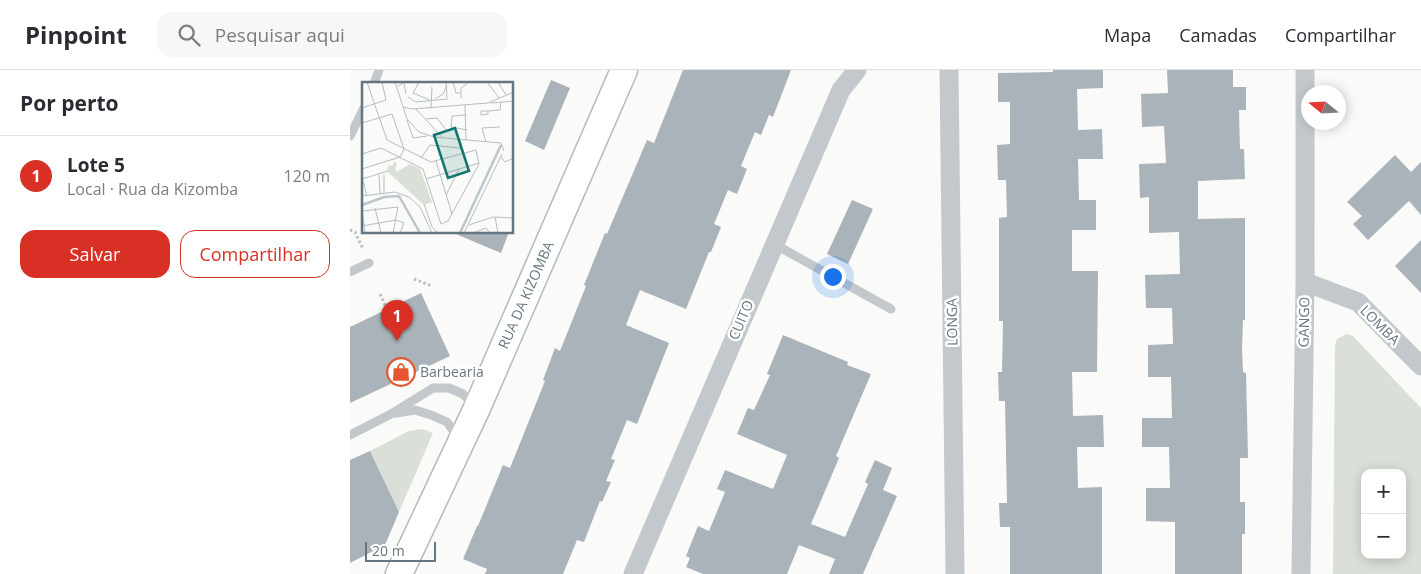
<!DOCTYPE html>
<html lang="pt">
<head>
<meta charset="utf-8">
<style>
  :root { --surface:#fff; --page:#f7f7f7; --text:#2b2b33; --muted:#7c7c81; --line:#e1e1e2; --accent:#d93025 }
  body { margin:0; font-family:"Open Sans",sans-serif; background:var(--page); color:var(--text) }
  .controls { position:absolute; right:15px; bottom:15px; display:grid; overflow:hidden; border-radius:10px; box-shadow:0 2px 12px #0003 }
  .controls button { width:45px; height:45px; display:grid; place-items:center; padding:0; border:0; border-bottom:1px solid var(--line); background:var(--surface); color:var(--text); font:25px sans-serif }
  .compass { position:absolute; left:951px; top:15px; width:45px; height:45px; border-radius:50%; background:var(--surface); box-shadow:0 2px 12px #0003; rotate:288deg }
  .scale { position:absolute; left:15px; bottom:12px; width:71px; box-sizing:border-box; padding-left:5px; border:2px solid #657683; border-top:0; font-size:14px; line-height:18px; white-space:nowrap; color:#657683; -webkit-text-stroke:4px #fff; paint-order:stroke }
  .you { position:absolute; left:482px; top:206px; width:18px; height:18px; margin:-12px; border:4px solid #fff; border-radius:50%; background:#1a73e8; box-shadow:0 0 0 8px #1a73e833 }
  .badge { display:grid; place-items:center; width:32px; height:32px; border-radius:50%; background:var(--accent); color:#fff; font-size:16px; font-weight:700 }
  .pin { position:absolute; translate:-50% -41px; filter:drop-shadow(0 1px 2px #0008) }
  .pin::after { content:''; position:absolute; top:26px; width:18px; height:15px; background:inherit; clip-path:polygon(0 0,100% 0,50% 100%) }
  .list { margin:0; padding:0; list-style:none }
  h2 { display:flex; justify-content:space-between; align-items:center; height:65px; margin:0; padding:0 20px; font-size:21px }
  h2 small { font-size:16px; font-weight:400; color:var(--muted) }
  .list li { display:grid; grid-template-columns:32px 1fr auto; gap:15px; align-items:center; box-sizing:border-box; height:80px; padding:0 20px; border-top:1px solid var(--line) }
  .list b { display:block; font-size:19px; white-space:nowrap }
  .list p { margin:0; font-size:16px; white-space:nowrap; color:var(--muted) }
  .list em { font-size:16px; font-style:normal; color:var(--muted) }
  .actions { display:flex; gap:10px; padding:15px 20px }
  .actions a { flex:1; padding:11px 0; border:1px solid var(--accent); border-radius:15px; text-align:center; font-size:18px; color:var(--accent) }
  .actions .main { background:var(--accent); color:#fff }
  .icon { flex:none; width:28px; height:28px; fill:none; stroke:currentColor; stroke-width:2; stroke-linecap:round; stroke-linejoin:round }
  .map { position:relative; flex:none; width:1071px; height:504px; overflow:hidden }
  header { display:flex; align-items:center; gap:30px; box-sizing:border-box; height:70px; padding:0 25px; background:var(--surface); border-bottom:1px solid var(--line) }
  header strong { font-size:24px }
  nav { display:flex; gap:28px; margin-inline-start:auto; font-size:18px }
  .search { width:350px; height:45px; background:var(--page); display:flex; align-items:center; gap:12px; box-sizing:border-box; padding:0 18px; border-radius:15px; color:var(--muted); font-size:19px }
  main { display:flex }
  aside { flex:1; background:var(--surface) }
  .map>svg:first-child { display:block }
  .green { fill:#dadfd7; fill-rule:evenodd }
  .building { fill:#aab3b9 }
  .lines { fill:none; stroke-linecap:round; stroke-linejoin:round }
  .secondary-casing { stroke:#b3babf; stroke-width:29 }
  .path { stroke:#bbbfc2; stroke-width:3; stroke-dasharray:2.5 2.5; stroke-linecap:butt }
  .service { stroke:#c3c8cc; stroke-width:9 }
  .minor { stroke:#c3c8cc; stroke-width:19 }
  .secondary { stroke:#fff; stroke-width:26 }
  .labels { text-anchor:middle; stroke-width:5; stroke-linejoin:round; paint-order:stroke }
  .street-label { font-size:14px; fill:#657683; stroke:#fff }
  .poi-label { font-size:14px; fill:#657683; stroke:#fff; text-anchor:start }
  .inset-river { fill:none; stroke:#bbc7cb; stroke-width:2.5 }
  .inset-road { fill:none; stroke:#b5bdc2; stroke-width:1 }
  .view { fill:#0f766e; fill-opacity:0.15; stroke:#0f766e; stroke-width:2.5 }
  .inset-edge { fill:none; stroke:#657683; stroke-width:2.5 }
</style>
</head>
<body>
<header>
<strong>Pinpoint</strong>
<div class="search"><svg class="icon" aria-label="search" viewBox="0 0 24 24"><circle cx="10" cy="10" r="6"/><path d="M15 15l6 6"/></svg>Pesquisar aqui</div>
<nav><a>Mapa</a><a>Camadas</a><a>Compartilhar</a></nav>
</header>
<main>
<aside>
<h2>Por perto<small></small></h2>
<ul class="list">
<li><span class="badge">1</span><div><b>Lote 5</b><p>Local · Rua da Kizomba</p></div><em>120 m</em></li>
</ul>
<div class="actions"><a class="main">Salvar</a><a>Compartilhar</a></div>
</aside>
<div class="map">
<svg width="1071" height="504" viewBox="0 0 1071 504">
  <rect width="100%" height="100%" fill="#fafaf8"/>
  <path class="green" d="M 997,264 L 1003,266 L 1071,338 L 1071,504 L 983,504 L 985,275 L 987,269 ZM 1015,403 L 1052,403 L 1052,485 L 1015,485 Z
    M 72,359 L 83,363 L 49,442 L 20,381 L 59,361 Z"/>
  <path class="building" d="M 333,0 L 441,0 L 423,47 L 419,45 L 411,65 L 405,62 L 391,96 L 397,99 L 387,124 L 378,120 L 364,154 L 371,157 L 361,182 L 359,182 L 336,239 L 290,220 L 276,255 L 319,273 L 287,354 L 277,350 L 261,389 L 265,390 L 256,411 L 261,412 L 252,432 L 250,431 L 234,472 L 227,470 L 213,504 L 135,504 L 137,499 L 113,489 L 127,456 L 128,456 L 153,395 L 160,398 L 195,311 L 193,310 L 205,278 L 210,281 L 236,216 L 234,215 L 255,163 L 257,164 L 297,70 L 304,73 Z
    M 703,0 L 753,0 L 753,18 L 727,19 L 728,60 L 752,59 L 753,89 L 728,89 L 729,130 L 746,130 L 746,160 L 722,160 L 722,201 L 748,201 L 747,302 L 722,302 L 723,346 L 753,345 L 754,377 L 727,377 L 728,418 L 752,417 L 752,504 L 660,504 L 660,457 L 650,457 L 649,433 L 657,433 L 655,331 L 649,331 L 648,302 L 652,302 L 653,251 L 649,251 L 649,148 L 657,147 L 656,110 L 648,110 L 647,75 L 660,74 L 660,32 L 648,32 L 648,3 L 703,2 Z
    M 817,0 L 883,0 L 883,17 L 896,17 L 896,40 L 889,40 L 890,79 L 894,79 L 895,109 L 848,111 L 848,149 L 895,148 L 895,250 L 893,250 L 892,279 L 893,302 L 896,303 L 898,388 L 890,388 L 890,432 L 895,432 L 895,464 L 892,464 L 892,504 L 825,504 L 825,452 L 796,451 L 796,418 L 820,418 L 819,377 L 792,377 L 792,348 L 822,348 L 821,307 L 798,307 L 798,275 L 823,274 L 822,238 L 796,238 L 795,205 L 830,204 L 829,162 L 799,163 L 799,127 L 790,128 L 789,94 L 816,93 L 814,56 L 792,57 L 791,24 L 818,23 Z
    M 201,10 L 220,18 L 194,80 L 175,71 Z
    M 1045,85 L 1061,102 L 1071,92 L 1071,145 L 1059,131 L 1018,170 L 1003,154 L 1012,146 L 997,132 Z
    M 502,130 L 523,139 L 498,194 L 477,184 Z
    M 101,162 L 159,162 L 151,183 Z
    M 1071,170 L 1071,223 L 1045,196 Z
    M 71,223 L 100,286 L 0,333 L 0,257 Z
    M 433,265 L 498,292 L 497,295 L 521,304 L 486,386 L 489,388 L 461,454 L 495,467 L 518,414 L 515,412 L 525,390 L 542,398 L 533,420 L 547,426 L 513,504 L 479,504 L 485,489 L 449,475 L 437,504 L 353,504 L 336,497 L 340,488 L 336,486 L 348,456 L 359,461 L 375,422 L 367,419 L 375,400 L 423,419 L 437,385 L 387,364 L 398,338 L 404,340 L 420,305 L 417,304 Z
    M 20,381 L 49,442 L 35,475 L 0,493 L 0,390 Z"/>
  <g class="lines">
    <defs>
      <path id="secondary" d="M 49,504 L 127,338 L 274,0"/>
    </defs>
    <use href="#secondary" class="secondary-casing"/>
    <path class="path" d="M 0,160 L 5,162 L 13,179
      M 64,209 L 82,216
      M 30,224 L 37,239"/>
    <path class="service" d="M 24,14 L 29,0
      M 0,66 L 14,38
      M 424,174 L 541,239
      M 0,202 L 19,193
      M 46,343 L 65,340 L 81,345 L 97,352 L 109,369
      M 0,365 L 41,344 L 83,318 L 99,318 L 113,324 L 124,335"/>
    <path class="minor" d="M 599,0 L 605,504
      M 955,212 L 1008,232 L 1071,296
      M 283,504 L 491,20 L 507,0
      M 951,504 L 955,212 L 955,0"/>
    <use href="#secondary" class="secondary"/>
  </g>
  <defs>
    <symbol id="shop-ring" viewBox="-11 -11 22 22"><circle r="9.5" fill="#fff" stroke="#e4572e" stroke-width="1.5"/><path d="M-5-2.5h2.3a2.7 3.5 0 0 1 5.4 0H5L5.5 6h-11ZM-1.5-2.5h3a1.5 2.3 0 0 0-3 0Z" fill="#e4572e"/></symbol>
  </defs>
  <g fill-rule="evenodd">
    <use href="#shop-ring" x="35" y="286" width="32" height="32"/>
  </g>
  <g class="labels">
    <g class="street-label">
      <text transform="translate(176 225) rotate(-66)" y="5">RUA DA KIZOMBA</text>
      <text transform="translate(391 250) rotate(-67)" y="5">CUITO</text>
      <text transform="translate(602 252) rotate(-91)" y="5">LONGA</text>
      <text transform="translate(954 252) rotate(-89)" y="5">GANGO</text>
      <text transform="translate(1030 255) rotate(45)" y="5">LOMBA</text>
    </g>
    <g class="poi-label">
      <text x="70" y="307">Barbearia</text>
    </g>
  </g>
  <g transform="translate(12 12)">
    <rect width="151" height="151" fill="#fafaf8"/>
    <path d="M 31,79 L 35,82 L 33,87 L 35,90 L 48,82 L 58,87 L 70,120 L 62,123 L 25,89 L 26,84 L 32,83 Z" fill="#dadfd7"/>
    <path class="inset-river" d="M 0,123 L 22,115 L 37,114 L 58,151M 98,151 L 139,63"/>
    <path class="inset-road" d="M 5,0 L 25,58 L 69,80 L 114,68 L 117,82 L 86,139 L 79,142M 33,0 L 45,37 L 57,50 L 72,55 L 139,61 L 142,69M 57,0 L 51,11 L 68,18M 91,0 L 94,11 L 98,11M 125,0 L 137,16M 136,0 L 144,13M 36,4 L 42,1 L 44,12M 46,15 L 54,20 L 85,17 L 84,0M 99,16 L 99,6 L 107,0M 73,17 L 81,12 L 85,3M 129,21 L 152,19M 103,23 L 104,58M 41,25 L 50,27 L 126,21 L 152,10M 0,26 L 24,18 L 20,0M 69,26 L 70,5M 54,27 L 81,56M 126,29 L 126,32 L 119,33 L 119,29 L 126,29 L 137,28 L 138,28 L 139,20M 104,33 L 90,34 L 89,45 L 105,48M 64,37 L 75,36 L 85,49M 45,38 L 51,56 L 65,54M 0,41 L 30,32M 124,60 L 120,46 L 138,45M 0,72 L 19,66 L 61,87 L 79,142M 139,75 L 143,80 L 152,76M 59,76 L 68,63 L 98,66 L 101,70M 74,79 L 90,132M 0,87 L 38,75 L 42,67 L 30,32M 17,93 L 18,112M 22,93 L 22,111M 0,97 L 26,89M 64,97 L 117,81M 1,99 L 5,114M 84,113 L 97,87M 0,114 L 33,110 L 47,115 L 58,125 L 70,151M 62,122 L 70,145 L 75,150M 13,126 L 19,151M 0,129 L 36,125 L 31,151M 0,129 L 3,151M 133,135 L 136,151M 107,143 L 131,135 L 152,136M 0,144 L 34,138 L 42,141 L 38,151M 102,151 L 140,72M 111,151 L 124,146 L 128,151"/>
    <path class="view" d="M 93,46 L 107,89 L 86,96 L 72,53 Z"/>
    <rect width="151" height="151" class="inset-edge"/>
  </g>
</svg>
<div class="controls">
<button>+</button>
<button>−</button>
</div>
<svg class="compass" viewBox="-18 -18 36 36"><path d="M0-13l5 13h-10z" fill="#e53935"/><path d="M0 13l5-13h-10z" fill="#7c7c81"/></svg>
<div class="scale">20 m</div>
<div class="you"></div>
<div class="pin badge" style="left:47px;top:271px">1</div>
</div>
</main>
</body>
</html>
